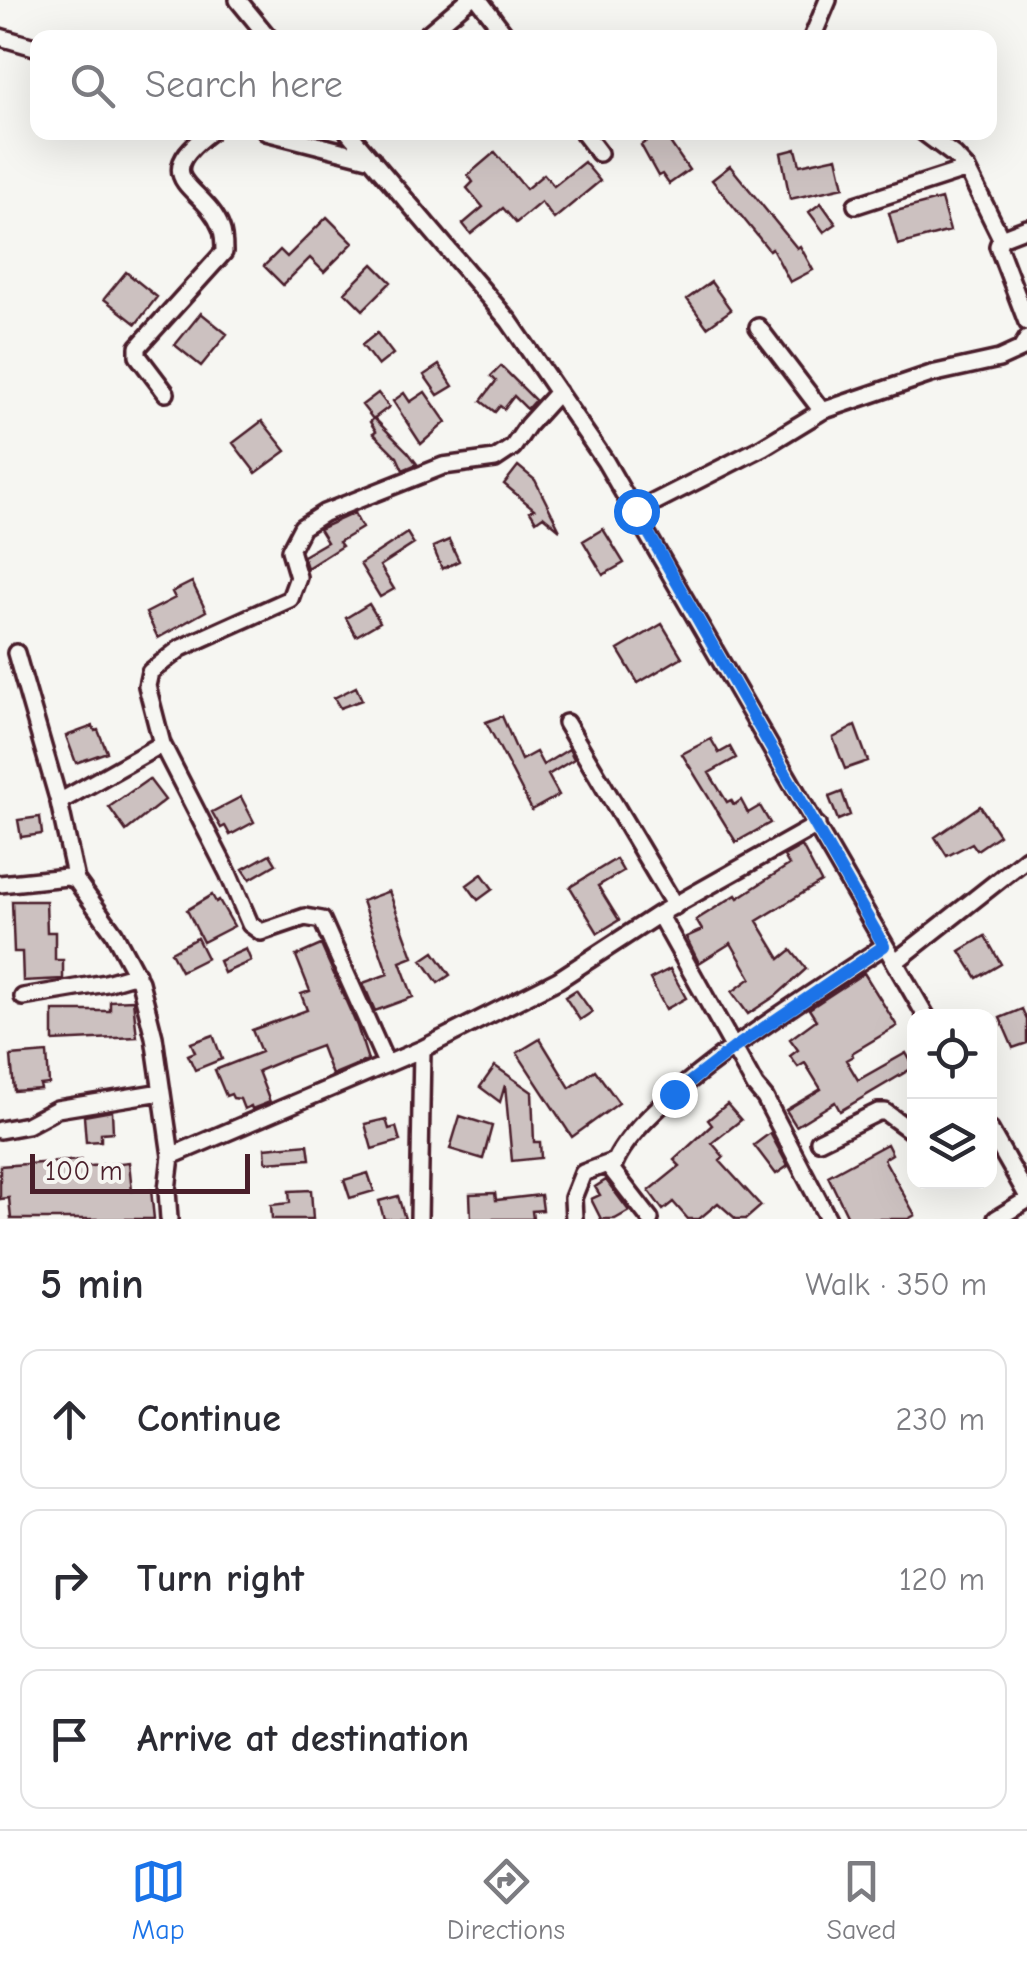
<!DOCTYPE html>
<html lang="en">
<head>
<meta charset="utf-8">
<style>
  :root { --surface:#fff; --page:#f7f7f7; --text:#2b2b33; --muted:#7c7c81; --line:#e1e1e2; --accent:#1a73e8 }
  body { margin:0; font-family:"Comic Neue",sans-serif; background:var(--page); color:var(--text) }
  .controls { position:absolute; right:30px; bottom:30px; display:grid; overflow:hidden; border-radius:20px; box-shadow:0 10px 40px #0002 }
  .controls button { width:90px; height:90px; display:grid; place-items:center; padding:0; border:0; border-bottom:2px solid var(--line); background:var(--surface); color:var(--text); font:50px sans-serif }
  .scale { position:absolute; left:30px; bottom:25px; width:220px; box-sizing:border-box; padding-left:10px; border:5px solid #4a1f2b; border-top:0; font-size:28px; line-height:35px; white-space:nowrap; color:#4a1f2b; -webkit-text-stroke:8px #f6f6f2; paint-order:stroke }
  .stop { position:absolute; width:30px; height:30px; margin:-22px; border:8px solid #1a73e8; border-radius:50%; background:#fff }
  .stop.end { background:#1a73e8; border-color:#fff; box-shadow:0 2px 10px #0008 }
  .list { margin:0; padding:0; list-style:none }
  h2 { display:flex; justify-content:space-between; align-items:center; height:130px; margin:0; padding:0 40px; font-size:42px }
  h2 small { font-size:32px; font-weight:400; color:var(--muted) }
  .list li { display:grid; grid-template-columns:65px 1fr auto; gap:30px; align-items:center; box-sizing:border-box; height:140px; margin:0 20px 20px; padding:0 20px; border:2px solid var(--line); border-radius:20px }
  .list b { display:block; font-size:38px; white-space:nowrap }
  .list em { font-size:32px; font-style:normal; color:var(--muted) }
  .icon { flex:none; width:55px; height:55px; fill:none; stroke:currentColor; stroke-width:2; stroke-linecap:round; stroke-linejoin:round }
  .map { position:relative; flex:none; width:1027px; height:1219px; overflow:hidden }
  .search { position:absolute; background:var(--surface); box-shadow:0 10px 40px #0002; left:30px; right:30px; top:30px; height:110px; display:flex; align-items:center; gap:25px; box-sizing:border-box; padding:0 35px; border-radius:20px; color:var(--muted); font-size:38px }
  .sheet { height:610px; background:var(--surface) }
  nav { display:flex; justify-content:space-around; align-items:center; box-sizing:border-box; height:140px; border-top:2px solid var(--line); background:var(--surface); font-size:28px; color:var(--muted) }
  nav a { display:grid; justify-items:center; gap:5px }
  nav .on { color:var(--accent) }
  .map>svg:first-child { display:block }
  .building { fill:#ccc1c0; stroke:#4a1f2b; stroke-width:2.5 }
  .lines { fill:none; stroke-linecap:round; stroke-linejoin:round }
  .minor-casing { stroke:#4a1f2b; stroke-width:22 }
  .minor { stroke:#f6f6f2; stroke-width:15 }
  .route { stroke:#1a73e8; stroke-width:12 }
</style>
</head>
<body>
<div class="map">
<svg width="1027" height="1219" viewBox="0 0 1027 1219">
  <rect width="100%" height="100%" fill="#f6f6f2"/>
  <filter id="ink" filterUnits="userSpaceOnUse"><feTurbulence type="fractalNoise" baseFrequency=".01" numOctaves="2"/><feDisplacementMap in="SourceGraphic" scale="20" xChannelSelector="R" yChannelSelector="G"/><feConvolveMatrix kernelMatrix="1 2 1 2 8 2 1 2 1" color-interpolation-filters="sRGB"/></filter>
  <g filter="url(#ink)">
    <path class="building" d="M 659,132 L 663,132 L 689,170 L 669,184 L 662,174 L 658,176 L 641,145 Z
      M 796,149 L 800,165 L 837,157 L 844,187 L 790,199 L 781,153 Z
      M 495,152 L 526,189 L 544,174 L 554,186 L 584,162 L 600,181 L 554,219 L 541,202 L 516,223 L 503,208 L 471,234 L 463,224 L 483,207 L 467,188 L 473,182 L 468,175 Z
      M 730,166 L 797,248 L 800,246 L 813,270 L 790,282 L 772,248 L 769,250 L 712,180 Z
      M 941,199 L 950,231 L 898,245 L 889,213 Z
      M 821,203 L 836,224 L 824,232 L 809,212 Z
      M 327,217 L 353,243 L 324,272 L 310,258 L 283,285 L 264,266 L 280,250 L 287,257 Z
      M 373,264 L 391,282 L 363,310 L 345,292 Z
      M 126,272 L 157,297 L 136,324 L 104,299 Z
      M 711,282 L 731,310 L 707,327 L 687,299 Z
      M 201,313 L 227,334 L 201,366 L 175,345 Z
      M 377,333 L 393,354 L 378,366 L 362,345 Z
      M 439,365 L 453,386 L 438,395 L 424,375 Z
      M 501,366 L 535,400 L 527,409 L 514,396 L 504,409 L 500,406 L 495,412 L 481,401 L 496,381 L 491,376 Z
      M 425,392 L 446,422 L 421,444 L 393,401 L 404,393 L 410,402 Z
      M 378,393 L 389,407 L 373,419 L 362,405 Z
      M 374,418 L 408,452 L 417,464 L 403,470 L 397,457 L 373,433 L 376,431 L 370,422 Z
      M 262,421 L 286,451 L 256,473 L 233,443 Z
      M 518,466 L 535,480 L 560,530 L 543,516 L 536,521 L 530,511 L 534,509 L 504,484 Z
      M 354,513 L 362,528 L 339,542 L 342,546 L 307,568 L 303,556 L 327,542 L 319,529 Z
      M 603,529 L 624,563 L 603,575 L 583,541 Z
      M 407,533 L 414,544 L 380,566 L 394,589 L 380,597 L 360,564 Z
      M 449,540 L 459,561 L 442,569 L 433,547 Z
      M 192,582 L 206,611 L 158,638 L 146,613 L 175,598 L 172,592 Z
      M 369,604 L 380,622 L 356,636 L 346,618 Z
      M 662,624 L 682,657 L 638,683 L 618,650 Z
      M 356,687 L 362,700 L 340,708 L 334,698 Z
      M 502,716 L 521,760 L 536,752 L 543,765 L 569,749 L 574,759 L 548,775 L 559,795 L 532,810 L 486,722 Z
      M 93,726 L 95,731 L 98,730 L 107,752 L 76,763 L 66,736 Z
      M 855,726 L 868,761 L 845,769 L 833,738 Z
      M 711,739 L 719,753 L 730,747 L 736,758 L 709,773 L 727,802 L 731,800 L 734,805 L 741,800 L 748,813 L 760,806 L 770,823 L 736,842 L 682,754 Z
      M 149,779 L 165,800 L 126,831 L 109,807 Z
      M 842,792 L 850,815 L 838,820 L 829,797 Z
      M 241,797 L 254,822 L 230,835 L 225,826 L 221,828 L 212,812 Z
      M 980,806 L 999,835 L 977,850 L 972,843 L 947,856 L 935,837 Z
      M 40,817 L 42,834 L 21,837 L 18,820 Z
      M 802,846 L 821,882 L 757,921 L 780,959 L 791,950 L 806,969 L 777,995 L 748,1014 L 732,992 L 751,978 L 731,943 L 699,963 L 686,937 L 702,930 L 696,920 L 736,895 L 738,898 L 789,865 L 784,856 Z
      M 270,854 L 276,864 L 250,879 L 243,869 Z
      M 616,859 L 623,871 L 598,886 L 619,920 L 598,933 L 570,887 Z
      M 482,874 L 493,889 L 478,900 L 467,885 Z
      M 389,891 L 413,957 L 400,962 L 413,997 L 375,1011 L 363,983 L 388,974 L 362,901 Z
      M 212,895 L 216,902 L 219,900 L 234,926 L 203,942 L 187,910 Z
      M 12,901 L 46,901 L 47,932 L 55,932 L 55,960 L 63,960 L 63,979 L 23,981 L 22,952 L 14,952 Z
      M 985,936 L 1001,964 L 977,978 L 960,951 Z
      M 197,938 L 207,958 L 181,971 L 171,952 Z
      M 321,945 L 357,1026 L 368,1060 L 332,1075 L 321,1046 L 289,1058 L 258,1071 L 270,1102 L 252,1109 L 251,1106 L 244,1109 L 240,1099 L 233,1098 L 231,1094 L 226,1096 L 215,1070 L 261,1052 L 252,1030 L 307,1010 L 301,994 L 310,991 L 296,956 Z
      M 246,949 L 251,961 L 224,973 L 219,961 Z
      M 434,952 L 450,975 L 438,983 L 422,960 Z
      M 670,969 L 686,998 L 666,1009 L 650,979 Z
      M 864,973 L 897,1026 L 852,1053 L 853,1056 L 846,1060 L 858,1080 L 906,1053 L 914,1067 L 840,1111 L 835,1102 L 796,1126 L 786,1110 L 821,1089 L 805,1063 L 798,1067 L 790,1056 L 798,1050 L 790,1039 L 816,1020 L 809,1009 Z
      M 576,990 L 592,1012 L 580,1020 L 565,997 Z
      M 133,1000 L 137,1037 L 53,1041 L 53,1011 L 110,1011 L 110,1001 Z
      M 1022,1009 L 1027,1020 L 1027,1043 L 1013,1048 L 1000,1018 Z
      M 213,1035 L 222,1059 L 195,1070 L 188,1055 L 195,1052 L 191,1043 Z
      M 540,1039 L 570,1088 L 595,1070 L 619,1103 L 572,1137 L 517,1053 Z
      M 47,1053 L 49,1084 L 40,1085 L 41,1089 L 14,1091 L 11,1056 Z
      M 495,1066 L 532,1092 L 534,1142 L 540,1142 L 541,1158 L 512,1161 L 505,1085 L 500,1102 L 480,1087 Z
      M 727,1104 L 741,1120 L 712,1143 L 724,1157 L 720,1161 L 761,1206 L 746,1219 L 736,1219 L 718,1203 L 699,1219 L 688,1219 L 673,1202 L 663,1210 L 649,1191 L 680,1166 L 674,1160 L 712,1125 L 708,1120 Z
      M 112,1111 L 113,1132 L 101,1133 L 101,1141 L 86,1142 L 84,1116 Z
      M 460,1116 L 492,1126 L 483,1159 L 450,1149 Z
      M 386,1119 L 389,1129 L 396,1127 L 400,1141 L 372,1149 L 365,1124 Z
      M 770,1133 L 788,1166 L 776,1174 L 754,1145 Z
      M 308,1144 L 310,1159 L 266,1162 L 265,1148 Z
      M 887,1144 L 892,1154 L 884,1159 L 915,1215 L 908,1219 L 849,1219 L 828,1176 Z
      M 81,1160 L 81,1167 L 129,1162 L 132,1191 L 151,1190 L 154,1219 L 11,1219 L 9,1198 L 0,1199 L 0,1166 Z
      M 368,1173 L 374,1191 L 350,1198 L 344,1180 Z
      M 606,1180 L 629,1211 L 615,1219 L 601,1219 L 591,1199 L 600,1195 L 595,1187 Z
      M 311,1190 L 313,1219 L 272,1219 L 271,1205 L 290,1203 L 289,1191 Z
      M 495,1193 L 496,1200 L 541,1195 L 543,1210 L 532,1211 L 533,1219 L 471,1219 L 470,1194 Z
      M 398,1196 L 405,1219 L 384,1219 L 379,1201 Z"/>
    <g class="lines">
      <defs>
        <path id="minor" d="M 238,0 L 269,38
          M 479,0 L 508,38
          M 0,37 L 38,48
          M 423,38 L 468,0
          M 812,38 L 828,0
          M 266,132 L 372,159
          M 348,132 L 509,321 L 605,461 L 926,1016
          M 583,132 L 599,153
          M 923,132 L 954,155 L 967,169 L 1001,238
          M 856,205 L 967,169
          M 1027,228 L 1001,238 L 998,246 L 1027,322
          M 758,327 L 822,411
          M 166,393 L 138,356 L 138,347 L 224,252 C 224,245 224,235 221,228 C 205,185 145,181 210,132
          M 637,511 L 763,447 L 822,411 L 931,374 L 999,359 L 1021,349 L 1027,339
          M 16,653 L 59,802 L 76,880
          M 566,723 L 675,906
          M 162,744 L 228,873 L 250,924 L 261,932 L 305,917 L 322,920 L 386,1063
          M 59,802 L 162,744 L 147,686 L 150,672 L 181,648 L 290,599 L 298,577 L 290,550 L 302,527 L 324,513 L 443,466 L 495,459 L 513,447 L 528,425 L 558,392
          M 0,884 L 67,877 L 76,880 L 114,933 L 140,982 L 154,1037 L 171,1156 L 422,1049 L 558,980 L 659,914 L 817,825
          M 659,914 L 755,1086 L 765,1098 L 828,1219
          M 895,962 L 1027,858
          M 23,997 L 106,983 L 137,974
          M 0,1130 L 27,1125 L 57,1109 L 161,1092
          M 990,1130 L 1027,1195
          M 819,1141 L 878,1112 L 885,1112 L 914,1133
          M 169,1219 L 167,1190 L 171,1156
          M 419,1219 L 422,1049
          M 574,1219 L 573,1198 L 583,1173 L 615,1161
          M 650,1219 L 612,1170 C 631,1102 822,988 884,946
          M 996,1219 L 1027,1200"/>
      </defs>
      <use href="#minor" class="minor-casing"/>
      <use href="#minor" class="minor"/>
    </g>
  </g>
  <g class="lines" filter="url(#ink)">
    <path class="route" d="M 636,511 L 884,946 L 734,1048 L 674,1094"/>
  </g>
</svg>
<div class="controls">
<button><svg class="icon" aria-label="locate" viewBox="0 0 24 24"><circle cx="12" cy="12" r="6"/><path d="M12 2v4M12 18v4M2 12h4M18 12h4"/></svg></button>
<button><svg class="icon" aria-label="layers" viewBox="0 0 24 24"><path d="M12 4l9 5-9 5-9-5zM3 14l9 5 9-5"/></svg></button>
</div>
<div class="scale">100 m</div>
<div class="stop" style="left:636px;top:511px"></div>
<div class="stop end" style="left:674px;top:1094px"></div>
<div class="search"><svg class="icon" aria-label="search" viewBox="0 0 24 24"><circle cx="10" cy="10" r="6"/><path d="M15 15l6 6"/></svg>Search here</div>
</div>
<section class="sheet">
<h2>5 min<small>Walk · 350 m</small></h2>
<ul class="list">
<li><svg class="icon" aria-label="ahead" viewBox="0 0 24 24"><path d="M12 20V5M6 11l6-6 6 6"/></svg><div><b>Continue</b></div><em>230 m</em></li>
<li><svg class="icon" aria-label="right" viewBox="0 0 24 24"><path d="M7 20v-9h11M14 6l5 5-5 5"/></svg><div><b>Turn right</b></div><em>120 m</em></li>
<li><svg class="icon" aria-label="arrive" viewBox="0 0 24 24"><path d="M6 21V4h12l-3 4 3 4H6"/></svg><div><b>Arrive at destination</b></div></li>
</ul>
</section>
<nav>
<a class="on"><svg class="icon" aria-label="map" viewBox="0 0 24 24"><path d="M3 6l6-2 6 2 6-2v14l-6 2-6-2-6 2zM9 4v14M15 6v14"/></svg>Map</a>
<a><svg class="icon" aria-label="directions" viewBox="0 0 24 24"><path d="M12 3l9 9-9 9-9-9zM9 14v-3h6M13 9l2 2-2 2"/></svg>Directions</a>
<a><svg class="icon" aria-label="saved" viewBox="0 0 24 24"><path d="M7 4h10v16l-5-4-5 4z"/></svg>Saved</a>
</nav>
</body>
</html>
